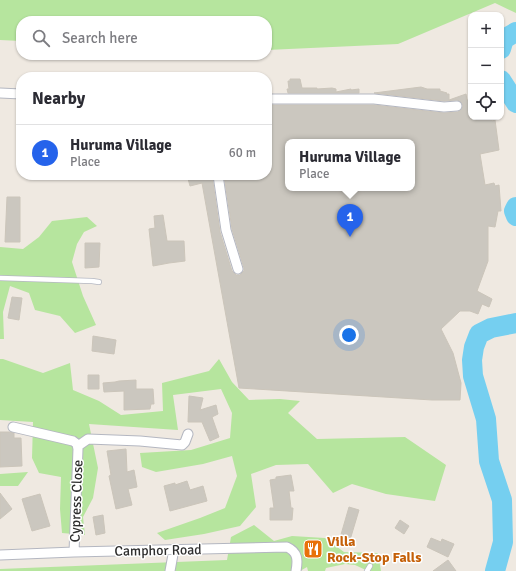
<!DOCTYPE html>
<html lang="en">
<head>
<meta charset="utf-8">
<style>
  :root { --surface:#fff; --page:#f2f2f3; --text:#2b2b33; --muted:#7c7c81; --line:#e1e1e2; --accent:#2563eb }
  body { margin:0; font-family:Signika,sans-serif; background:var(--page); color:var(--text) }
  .controls { position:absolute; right:12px; top:12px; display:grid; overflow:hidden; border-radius:8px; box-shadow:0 1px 3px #0004 }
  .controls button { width:36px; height:36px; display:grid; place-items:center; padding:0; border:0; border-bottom:1px solid var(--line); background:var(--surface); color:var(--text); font:20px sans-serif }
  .you { position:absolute; left:349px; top:335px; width:14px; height:14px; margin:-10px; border:3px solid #fff; border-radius:50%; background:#1a73e8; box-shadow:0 0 0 6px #1a73e833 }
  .badge { display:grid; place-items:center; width:26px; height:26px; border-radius:50%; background:var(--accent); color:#fff; font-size:13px; font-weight:700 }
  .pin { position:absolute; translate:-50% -33px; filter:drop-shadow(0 1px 2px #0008) }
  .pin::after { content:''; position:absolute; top:21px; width:14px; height:12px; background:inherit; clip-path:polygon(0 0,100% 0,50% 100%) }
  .popup { position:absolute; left:285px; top:139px; width:130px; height:52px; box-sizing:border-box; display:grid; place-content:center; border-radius:8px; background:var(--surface); filter:drop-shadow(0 1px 3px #0005); font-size:13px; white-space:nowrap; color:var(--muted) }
  .popup b { font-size:15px; color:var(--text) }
  .popup::after { content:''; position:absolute; left:50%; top:100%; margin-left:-8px; border:8px solid transparent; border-top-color:var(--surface) }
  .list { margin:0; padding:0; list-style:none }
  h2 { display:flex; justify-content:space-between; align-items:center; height:52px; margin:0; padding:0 16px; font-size:17px }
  h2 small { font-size:13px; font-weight:400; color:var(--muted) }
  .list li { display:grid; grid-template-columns:26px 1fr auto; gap:12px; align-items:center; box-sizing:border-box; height:56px; padding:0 16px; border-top:1px solid var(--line) }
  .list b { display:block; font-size:15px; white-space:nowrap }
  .list p { margin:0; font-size:13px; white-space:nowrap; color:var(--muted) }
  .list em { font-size:13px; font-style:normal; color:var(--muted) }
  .icon { flex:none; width:22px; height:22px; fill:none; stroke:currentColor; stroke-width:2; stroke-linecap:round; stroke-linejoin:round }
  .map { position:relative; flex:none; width:516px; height:571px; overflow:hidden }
  .search { position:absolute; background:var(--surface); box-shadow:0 1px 3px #0004; left:16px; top:16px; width:256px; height:44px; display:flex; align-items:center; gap:10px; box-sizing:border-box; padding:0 14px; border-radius:16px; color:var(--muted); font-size:15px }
  .panel { position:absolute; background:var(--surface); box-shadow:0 1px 3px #0004; left:16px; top:72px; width:256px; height:108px; border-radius:16px }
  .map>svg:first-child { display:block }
  .green { fill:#b6e59e }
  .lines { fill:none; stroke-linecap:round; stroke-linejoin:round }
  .river { stroke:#75cff0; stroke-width:20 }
  .building { fill:#cbc7bf; stroke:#cbc5ba; fill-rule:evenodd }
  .service-casing { stroke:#b4b7c1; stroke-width:6 }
  .minor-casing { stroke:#b4b7c1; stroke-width:11 }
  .service { stroke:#fff; stroke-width:4.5 }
  .minor { stroke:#fff; stroke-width:9 }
  .labels { text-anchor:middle; stroke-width:3; stroke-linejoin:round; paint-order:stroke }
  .street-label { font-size:14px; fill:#2e2e2e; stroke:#fff }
  .food-label { font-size:14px; font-weight:bold; fill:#c56008; stroke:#fff; text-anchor:start }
</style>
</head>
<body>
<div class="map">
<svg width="516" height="571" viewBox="0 0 516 571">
  <rect width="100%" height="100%" fill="#efe9e1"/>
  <path class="green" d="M 0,0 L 516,0 L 516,13 L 495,3 L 398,44 L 267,50 L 267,21 L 21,21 L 21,41 L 0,40 Z
    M 87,217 L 97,226 L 84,232 L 77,244 L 72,262 L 83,296 L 96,325 L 75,333 L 60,316 L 35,310 L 29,293 L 10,286 L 3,312 L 4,339 L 0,339 L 0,247 L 23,249 L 39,237 L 52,221 Z
    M 0,359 L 3,359 L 43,373 L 70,363 L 73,390 L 99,401 L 121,415 L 163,411 L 162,383 L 209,371 L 219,359 L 232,382 L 249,400 L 280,399 L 300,401 L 288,413 L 317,439 L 405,437 L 446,465 L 435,501 L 386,494 L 352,484 L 333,493 L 308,464 L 276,465 L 251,474 L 256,507 L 240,526 L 204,534 L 165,540 L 157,533 L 200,518 L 225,508 L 237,476 L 232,456 L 203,464 L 156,472 L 142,467 L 140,453 L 191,450 L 230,438 L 232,413 L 221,389 L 173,395 L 178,430 L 89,424 L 98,468 L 93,498 L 83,517 L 85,535 L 62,533 L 60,509 L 61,477 L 39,473 L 32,458 L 33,422 L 0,420 Z
    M 28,472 L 18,486 L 0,486 L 0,474 Z
    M 254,525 L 274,541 L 292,536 L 325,538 L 344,552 L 378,553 L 381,571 L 368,571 L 355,565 L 345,564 L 326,568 L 325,571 L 308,571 L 307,567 L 300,571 L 0,571 L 0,569 L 227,560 L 231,537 Z"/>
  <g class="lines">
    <path class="river" d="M 501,49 L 504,39 L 516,32
      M 501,80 L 516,103
      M 516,207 L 514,211 L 516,216
      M 495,571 L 503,542 L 502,500 L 489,461 L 486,419 L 473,376 L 472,360 L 474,347 L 479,334 L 491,328 L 516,323"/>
  </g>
  <path class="building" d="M 290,79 L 300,79 L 302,88 L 317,88 L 317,89 L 332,88 L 336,89 L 336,92 L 351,89 L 351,90 L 359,89 L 359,93 L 288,93 L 287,89 L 289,89 L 288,81 L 290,81 Z
    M 421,87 L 427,89 L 440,89 L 440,91 L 447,93 L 446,94 L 449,94 L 449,100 L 466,94 L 467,100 L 471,101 L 471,117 L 491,117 L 492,121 L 495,120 L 499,150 L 480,154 L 485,185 L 494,183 L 495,186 L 499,185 L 501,211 L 498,211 L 495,227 L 488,226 L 488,261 L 477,291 L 492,299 L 489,307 L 482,304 L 478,314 L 470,311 L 460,311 L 441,329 L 453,353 L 461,383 L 460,400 L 432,400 L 239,388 L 202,183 L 190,186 L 187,175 L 212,175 L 220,232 L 232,271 L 236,275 L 240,275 L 244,271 L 244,268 L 232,229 L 224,175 L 267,175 L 267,105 L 374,105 L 444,113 L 458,112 L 462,109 L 463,106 L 462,103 L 460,101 L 457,100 L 444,101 L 374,93 ZM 288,142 L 412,142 L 412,188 L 288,188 Z
    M 7,197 L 20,197 L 20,242 L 5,242 Z
    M 163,215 L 167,241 L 184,241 L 185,261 L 169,263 L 153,266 L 149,229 L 155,228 L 154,216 Z
    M 85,243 L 100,243 L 99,267 L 85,268 Z
    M 12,297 L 22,298 L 19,320 L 8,318 Z
    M 93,336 L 116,340 L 114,354 L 92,351 Z
    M 88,375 L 99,375 L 99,389 L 88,389 Z
    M 136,380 L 136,389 L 153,389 L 154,404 L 151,404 L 150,409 L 124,410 L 124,391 L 104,392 L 103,383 L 115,382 L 119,381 Z
    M 189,396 L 203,398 L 200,410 L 216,405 L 218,414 L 212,417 L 219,437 L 210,441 L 202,422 L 188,422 Z
    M 0,432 L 9,432 L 14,433 L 14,438 L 21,438 L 22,466 L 0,467 Z
    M 126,449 L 127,472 L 134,470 L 137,487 L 128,489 L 132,505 L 116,509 L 109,476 L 111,475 L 107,451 Z
    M 291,475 L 294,491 L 289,491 L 291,508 L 293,508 L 292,520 L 270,520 L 270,508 L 274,508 L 270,480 L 276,479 L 276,477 Z
    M 187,481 L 190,490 L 203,486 L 207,501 L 170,511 L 164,486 L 175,483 L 175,485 Z
    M 0,493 L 12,509 L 0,519 Z
    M 40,494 L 50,526 L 32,531 L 22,499 Z
    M 349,507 L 359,510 L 350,540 L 340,538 Z
    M 103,515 L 105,533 L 96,535 L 93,517 Z
    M 400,520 L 409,526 L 404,534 L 395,528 Z
    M 431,538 L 441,542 L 442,539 L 454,544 L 448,557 L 427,547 Z
    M 448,560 L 456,571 L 433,571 Z"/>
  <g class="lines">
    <defs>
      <path id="service" d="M 0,278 L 92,281 L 99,282
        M 367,571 L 370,566"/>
      <path id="minor" d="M 0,93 L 21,94
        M 267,99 L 374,99 L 444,107 L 457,106
        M 218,175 L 226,230 L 238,269
        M 13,427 L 73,441 L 77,444 L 78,449 L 74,552
        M 78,446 L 88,439 L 140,441 L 182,445 L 185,442 L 188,434
        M 0,555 L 74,552 L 287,547 C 298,552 298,560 296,571
        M 170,571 L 174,549"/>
    </defs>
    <use href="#service" class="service-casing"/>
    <use href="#minor" class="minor-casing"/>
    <use href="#service" class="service"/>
    <use href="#minor" class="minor"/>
  </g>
  <defs>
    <symbol id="restaurant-square" viewBox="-11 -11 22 22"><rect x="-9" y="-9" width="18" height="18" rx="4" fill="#e8710a" stroke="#fff"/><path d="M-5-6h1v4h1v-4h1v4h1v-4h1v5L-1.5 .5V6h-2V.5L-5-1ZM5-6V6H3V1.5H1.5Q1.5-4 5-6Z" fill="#fff"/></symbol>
  </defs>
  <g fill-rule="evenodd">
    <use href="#restaurant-square" x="302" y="538" width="22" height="22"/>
  </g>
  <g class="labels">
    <g class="street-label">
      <text transform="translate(76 501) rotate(-88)" y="5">Cypress Close</text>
      <text transform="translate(158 550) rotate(-1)" y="5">Camphor Road</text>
    </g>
    <g class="food-label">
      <text x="327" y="546">Villa<tspan x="327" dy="16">Rock-Stop Falls</tspan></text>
    </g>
  </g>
</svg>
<div class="controls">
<button>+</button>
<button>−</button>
<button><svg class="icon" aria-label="locate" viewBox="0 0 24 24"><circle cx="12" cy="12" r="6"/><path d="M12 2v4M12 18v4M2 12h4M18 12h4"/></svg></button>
</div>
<div class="you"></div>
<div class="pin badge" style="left:350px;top:237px">1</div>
<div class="popup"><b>Huruma Village</b>Place</div>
<div class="search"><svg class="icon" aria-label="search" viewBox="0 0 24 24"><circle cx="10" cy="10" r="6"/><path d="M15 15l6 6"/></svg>Search here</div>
<section class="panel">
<h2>Nearby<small></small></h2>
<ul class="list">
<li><span class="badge">1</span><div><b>Huruma Village</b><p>Place</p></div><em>60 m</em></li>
</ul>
</section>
</div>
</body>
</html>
